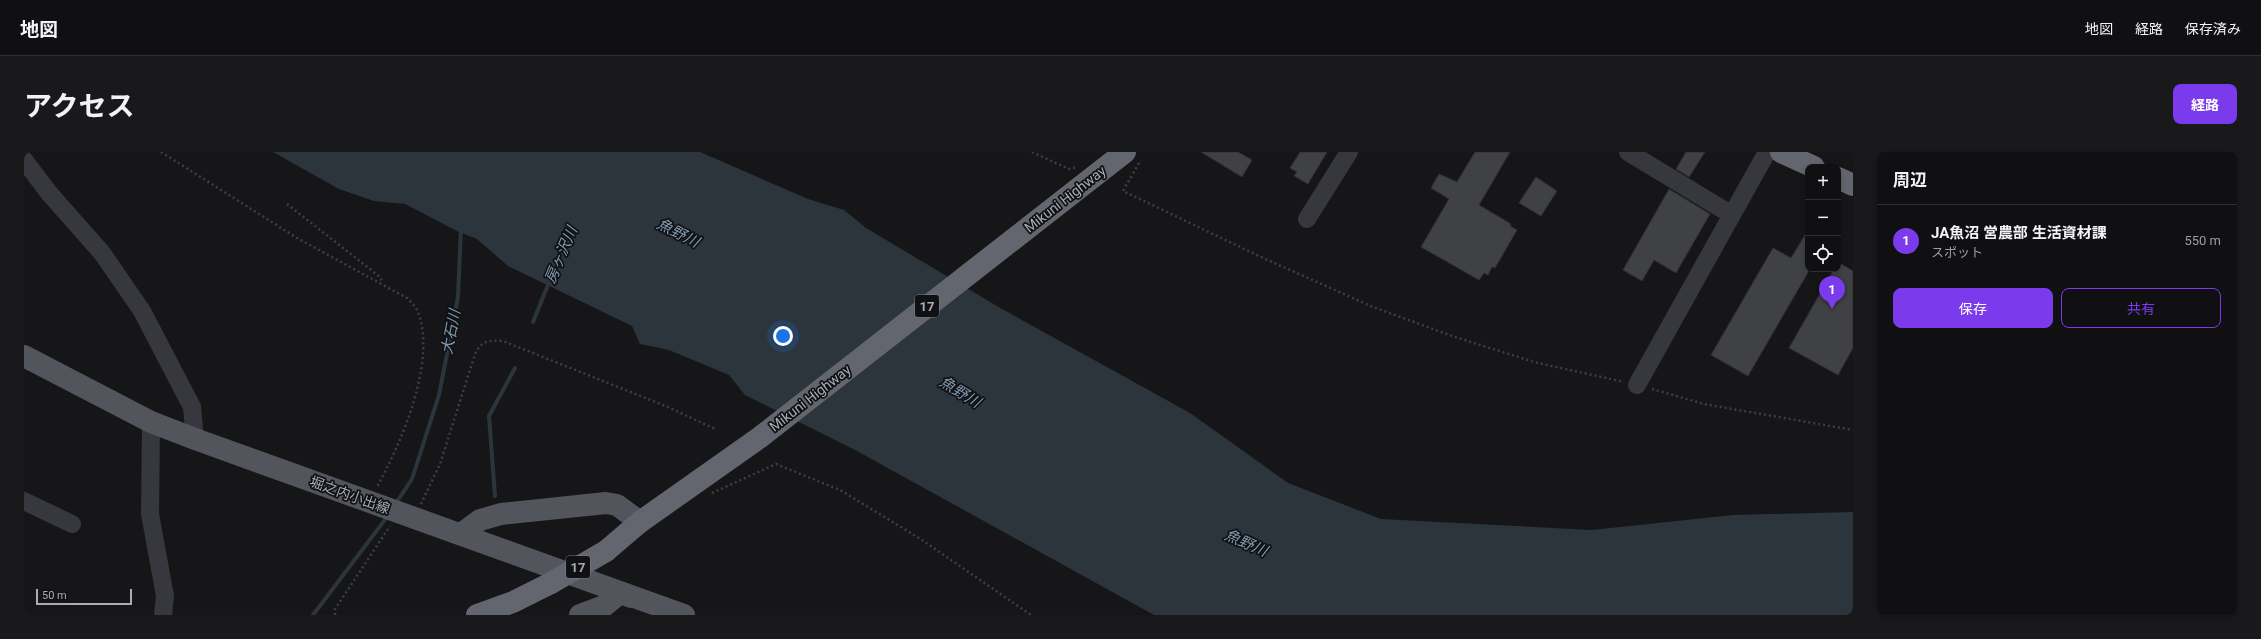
<!DOCTYPE html>
<html lang="ja">
<head>
<meta charset="utf-8">
<style>
  :root { --surface:#101012; --page:#19191b; --text:#f1f3f6; --muted:#9c9d9f; --line:#303032; --accent:#7c3aed }
  body { margin:0; font-family:Roboto,"Noto Sans JP",sans-serif; background:var(--page); color:var(--text) }
  .controls { position:absolute; right:12px; top:12px; display:grid; overflow:hidden; border-radius:8px; box-shadow:0 2px 6px #0003 }
  .controls button { width:36px; height:36px; display:grid; place-items:center; padding:0; border:0; border-bottom:1px solid var(--line); background:var(--surface); color:var(--text); font:20px sans-serif }
  .scale { position:absolute; left:12px; bottom:10px; width:96px; box-sizing:border-box; padding-left:4px; border:2px solid #a8adb8; border-top:0; font-size:11px; line-height:14px; white-space:nowrap; color:#a8adb8; -webkit-text-stroke:3px #111113; paint-order:stroke }
  .you { position:absolute; left:759px; top:184px; width:14px; height:14px; margin:-10px; border:3px solid #fff; border-radius:50%; background:#1a73e8; box-shadow:0 0 0 6px #1a73e833 }
  .badge { display:grid; place-items:center; width:26px; height:26px; border-radius:50%; background:var(--accent); color:#fff; font-size:13px; font-weight:700 }
  .pin { position:absolute; translate:-50% -33px; filter:drop-shadow(0 1px 2px #0008) }
  .pin::after { content:''; position:absolute; top:21px; width:14px; height:12px; background:inherit; clip-path:polygon(0 0,100% 0,50% 100%) }
  .list { margin:0; padding:0; list-style:none }
  h2 { display:flex; justify-content:space-between; align-items:center; height:52px; margin:0; padding:0 16px; font-size:17px }
  h2 small { font-size:13px; font-weight:400; color:var(--muted) }
  .list li { display:grid; grid-template-columns:26px 1fr auto; gap:12px; align-items:center; box-sizing:border-box; height:72px; padding:0 16px; border-top:1px solid var(--line) }
  .list b { display:block; font-size:15px; white-space:nowrap }
  .list p { margin:0; font-size:13px; white-space:nowrap; color:var(--muted) }
  .list em { font-size:13px; font-style:normal; color:var(--muted) }
  .actions { display:flex; gap:8px; padding:12px 16px }
  .actions a { flex:1; padding:9px 0; border:1px solid var(--accent); border-radius:8px; text-align:center; font-size:14px; color:var(--accent) }
  .actions .main { background:var(--accent); color:#fff }
  .icon { flex:none; width:22px; height:22px; fill:none; stroke:currentColor; stroke-width:2; stroke-linecap:round; stroke-linejoin:round }
  .map { position:relative; flex:none; width:1829px; height:463px; overflow:hidden; border-radius:8px }
  header { display:flex; align-items:center; gap:24px; box-sizing:border-box; height:56px; padding:0 20px; background:var(--surface); border-bottom:1px solid var(--line) }
  header strong { font-size:19px }
  nav { display:flex; gap:22px; margin-inline-start:auto; font-size:14px }
  .intro { display:flex; align-items:center; justify-content:space-between; box-sizing:border-box; height:96px; padding:0 24px }
  h1 { margin:0; font-size:28px }
  .button { padding:10px 18px; border-radius:8px; background:var(--accent); color:#fff; font-size:14px; font-weight:700 }
  main { display:flex; gap:24px; padding:0 24px }
  aside { flex:1; background:var(--surface); border-radius:8px; box-shadow:0 2px 6px #0003 }
  .map>svg:first-child { display:block }
  .water { fill:#2c353c }
  .lines { fill:none; stroke-linecap:round; stroke-linejoin:round }
  .stream { stroke:#2c353c; stroke-width:4 }
  .building { fill:#404145; stroke:#303034 }
  .path { stroke:#3d3f44; stroke-width:2.5; stroke-dasharray:2 3; stroke-linecap:butt }
  .minor { stroke:#37383d; stroke-width:18 }
  .major { stroke:#53555c; stroke-width:22 }
  .highway { stroke:#63666e; stroke-width:22 }
  .highway-bridge { stroke:#63666e; stroke-width:22 }
  .labels { text-anchor:middle; stroke-width:3.5; stroke-linejoin:round; paint-order:stroke }
  .shield { fill:#111113; stroke:#7b7e86; stroke-width:1 }
  .shield-label { font-size:13px; font-weight:bold; fill:#a8adb8 }
  .street-label { font-size:14px; fill:#a8adb8; stroke:#111113 }
  .water-label { font-size:15px; font-style:italic; fill:#7f9bb3; stroke:#111113 }
</style>
</head>
<body>
<header>
<strong>地図</strong>
<nav><a>地図</a><a>経路</a><a>保存済み</a></nav>
</header>
<div class="intro"><h1>アクセス</h1><a class="button">経路</a></div>
<main>
<div class="map">
<svg width="1829" height="463" viewBox="0 0 1829 463">
  <rect width="100%" height="100%" fill="#161618"/>
  <path class="water" d="M 249,0 L 676,0 L 784,47 L 820,58 L 842,76 L 978,157 L 1166,261 L 1264,331 L 1357,367 L 1568,378 L 1709,363 L 1829,360 L 1829,463 L 1130,463 L 833,299 L 721,243 L 705,223 L 645,198 L 616,192 L 608,174 L 484,114 L 453,87 L 433,79 L 381,52 L 350,49 L 315,37 Z"/>
  <g class="lines">
    <path class="stream" d="M 509,170 L 526,128
      M 471,344 L 465,264 L 491,216
      M 372,351 L 388,327 L 415,243 L 434,145 L 437,76
      M 289,463 L 363,365"/>
  </g>
  <path class="building" d="M 1177,0 L 1214,0 L 1228,8 L 1218,25 Z
    M 1276,0 L 1303,0 L 1284,32 L 1270,24 L 1273,20 L 1266,16 Z
    M 1451,0 L 1486,0 L 1455,53 L 1487,72 L 1486,74 L 1493,78 L 1471,116 L 1468,115 L 1464,123 L 1460,121 L 1455,128 L 1397,95 L 1425,47 L 1407,36 L 1415,22 L 1433,30 Z
    M 1662,0 L 1681,0 L 1665,25 L 1652,17 Z
    M 1512,25 L 1533,39 L 1517,64 L 1495,51 Z
    M 1645,37 L 1686,62 L 1652,121 L 1630,108 L 1618,129 L 1599,118 Z
    M 1784,78 L 1784,117 L 1786,117 L 1724,224 L 1687,203 L 1749,96 L 1767,106 Z
    M 1814,110 L 1829,119 L 1829,196 L 1814,223 L 1765,196 L 1810,117 L 1814,117 Z"/>
  <g class="lines">
    <path class="path" d="M 137,0 L 273,86 L 383,146 C 387,150 392,155 394,160 C 413,210 377,291 353,335
      M 1008,0 L 1045,17 L 1054,15
      M 1115,11 L 1099,39 L 1237,105 L 1349,155 L 1428,184 L 1510,210 L 1600,230
      M 263,52 L 356,125 L 359,131
      M 1628,237 L 1680,252 L 1829,278
      M 688,341 L 752,312 L 816,338 L 895,386 L 1007,463
      M 397,352 L 416,312 L 451,202 C 457,189 465,188 479,189 L 644,255 L 691,277
      M 311,463 L 311,457 L 366,374"/>
    <path class="minor" d="M 1604,0 L 1708,63
      M 0,8 L 25,41 L 78,101 L 118,159 L 168,255 L 171,287
      M 1283,67 L 1325,0
      M 1613,233 L 1743,0
      M 127,270 L 126,362 L 141,444 L 139,463
      M 0,349 L 48,372"/>
    <path class="major" d="M 0,204 L 127,270 L 171,287 L 660,463
      M 437,382 L 456,368 L 477,362 L 582,351 L 593,353 L 616,370
      M 556,463 L 580,454 L 596,441 L 607,445"/>
    <path class="highway" d="M 1757,0 L 1790,15
      M 1814,26 L 1829,33
      M 582,399 L 616,370 L 735,286 L 1101,0
      M 453,463 L 489,450 L 527,431"/>
    <path class="highway-bridge" d="M 527,431 L 582,399"/>
  </g>
  <g class="labels">
    <g class="shield">
      <rect x="891" y="143" width="24" height="22" rx="3"/>
      <rect x="542" y="404" width="24" height="22" rx="3"/>
    </g>
    <g class="shield-label">
      <text x="903" y="159">17</text>
      <text x="554" y="420">17</text>
    </g>
    <g class="street-label">
      <text transform="translate(1041 47) rotate(-38)" y="5">Mikuni Highway</text>
      <text transform="translate(786 246) rotate(-38)" y="5">Mikuni Highway</text>
      <text transform="translate(326 343) rotate(20)" y="5">堀之内小出線</text>
    </g>
    <g class="water-label">
      <text transform="translate(654 81) rotate(27)" y="5">魚野川</text>
      <text transform="translate(537 103) rotate(-67)" y="5">房ヶ沢川</text>
      <text transform="translate(427 180) rotate(-79)" y="5">大石川</text>
      <text transform="translate(936 240) rotate(31)" y="5">魚野川</text>
      <text transform="translate(1222 391) rotate(24)" y="5">魚野川</text>
    </g>
  </g>
</svg>
<div class="controls">
<button>+</button>
<button>−</button>
<button><svg class="icon" aria-label="locate" viewBox="0 0 24 24"><circle cx="12" cy="12" r="6"/><path d="M12 2v4M12 18v4M2 12h4M18 12h4"/></svg></button>
</div>
<div class="scale">50 m</div>
<div class="you"></div>
<div class="pin badge" style="left:1808px;top:157px">1</div>
</div>
<aside>
<h2>周辺<small></small></h2>
<ul class="list">
<li><span class="badge">1</span><div><b>JA魚沼 営農部 生活資材課</b><p>スポット</p></div><em>550 m</em></li>
</ul>
<div class="actions"><a class="main">保存</a><a>共有</a></div>
</aside>
</main>
</body>
</html>
